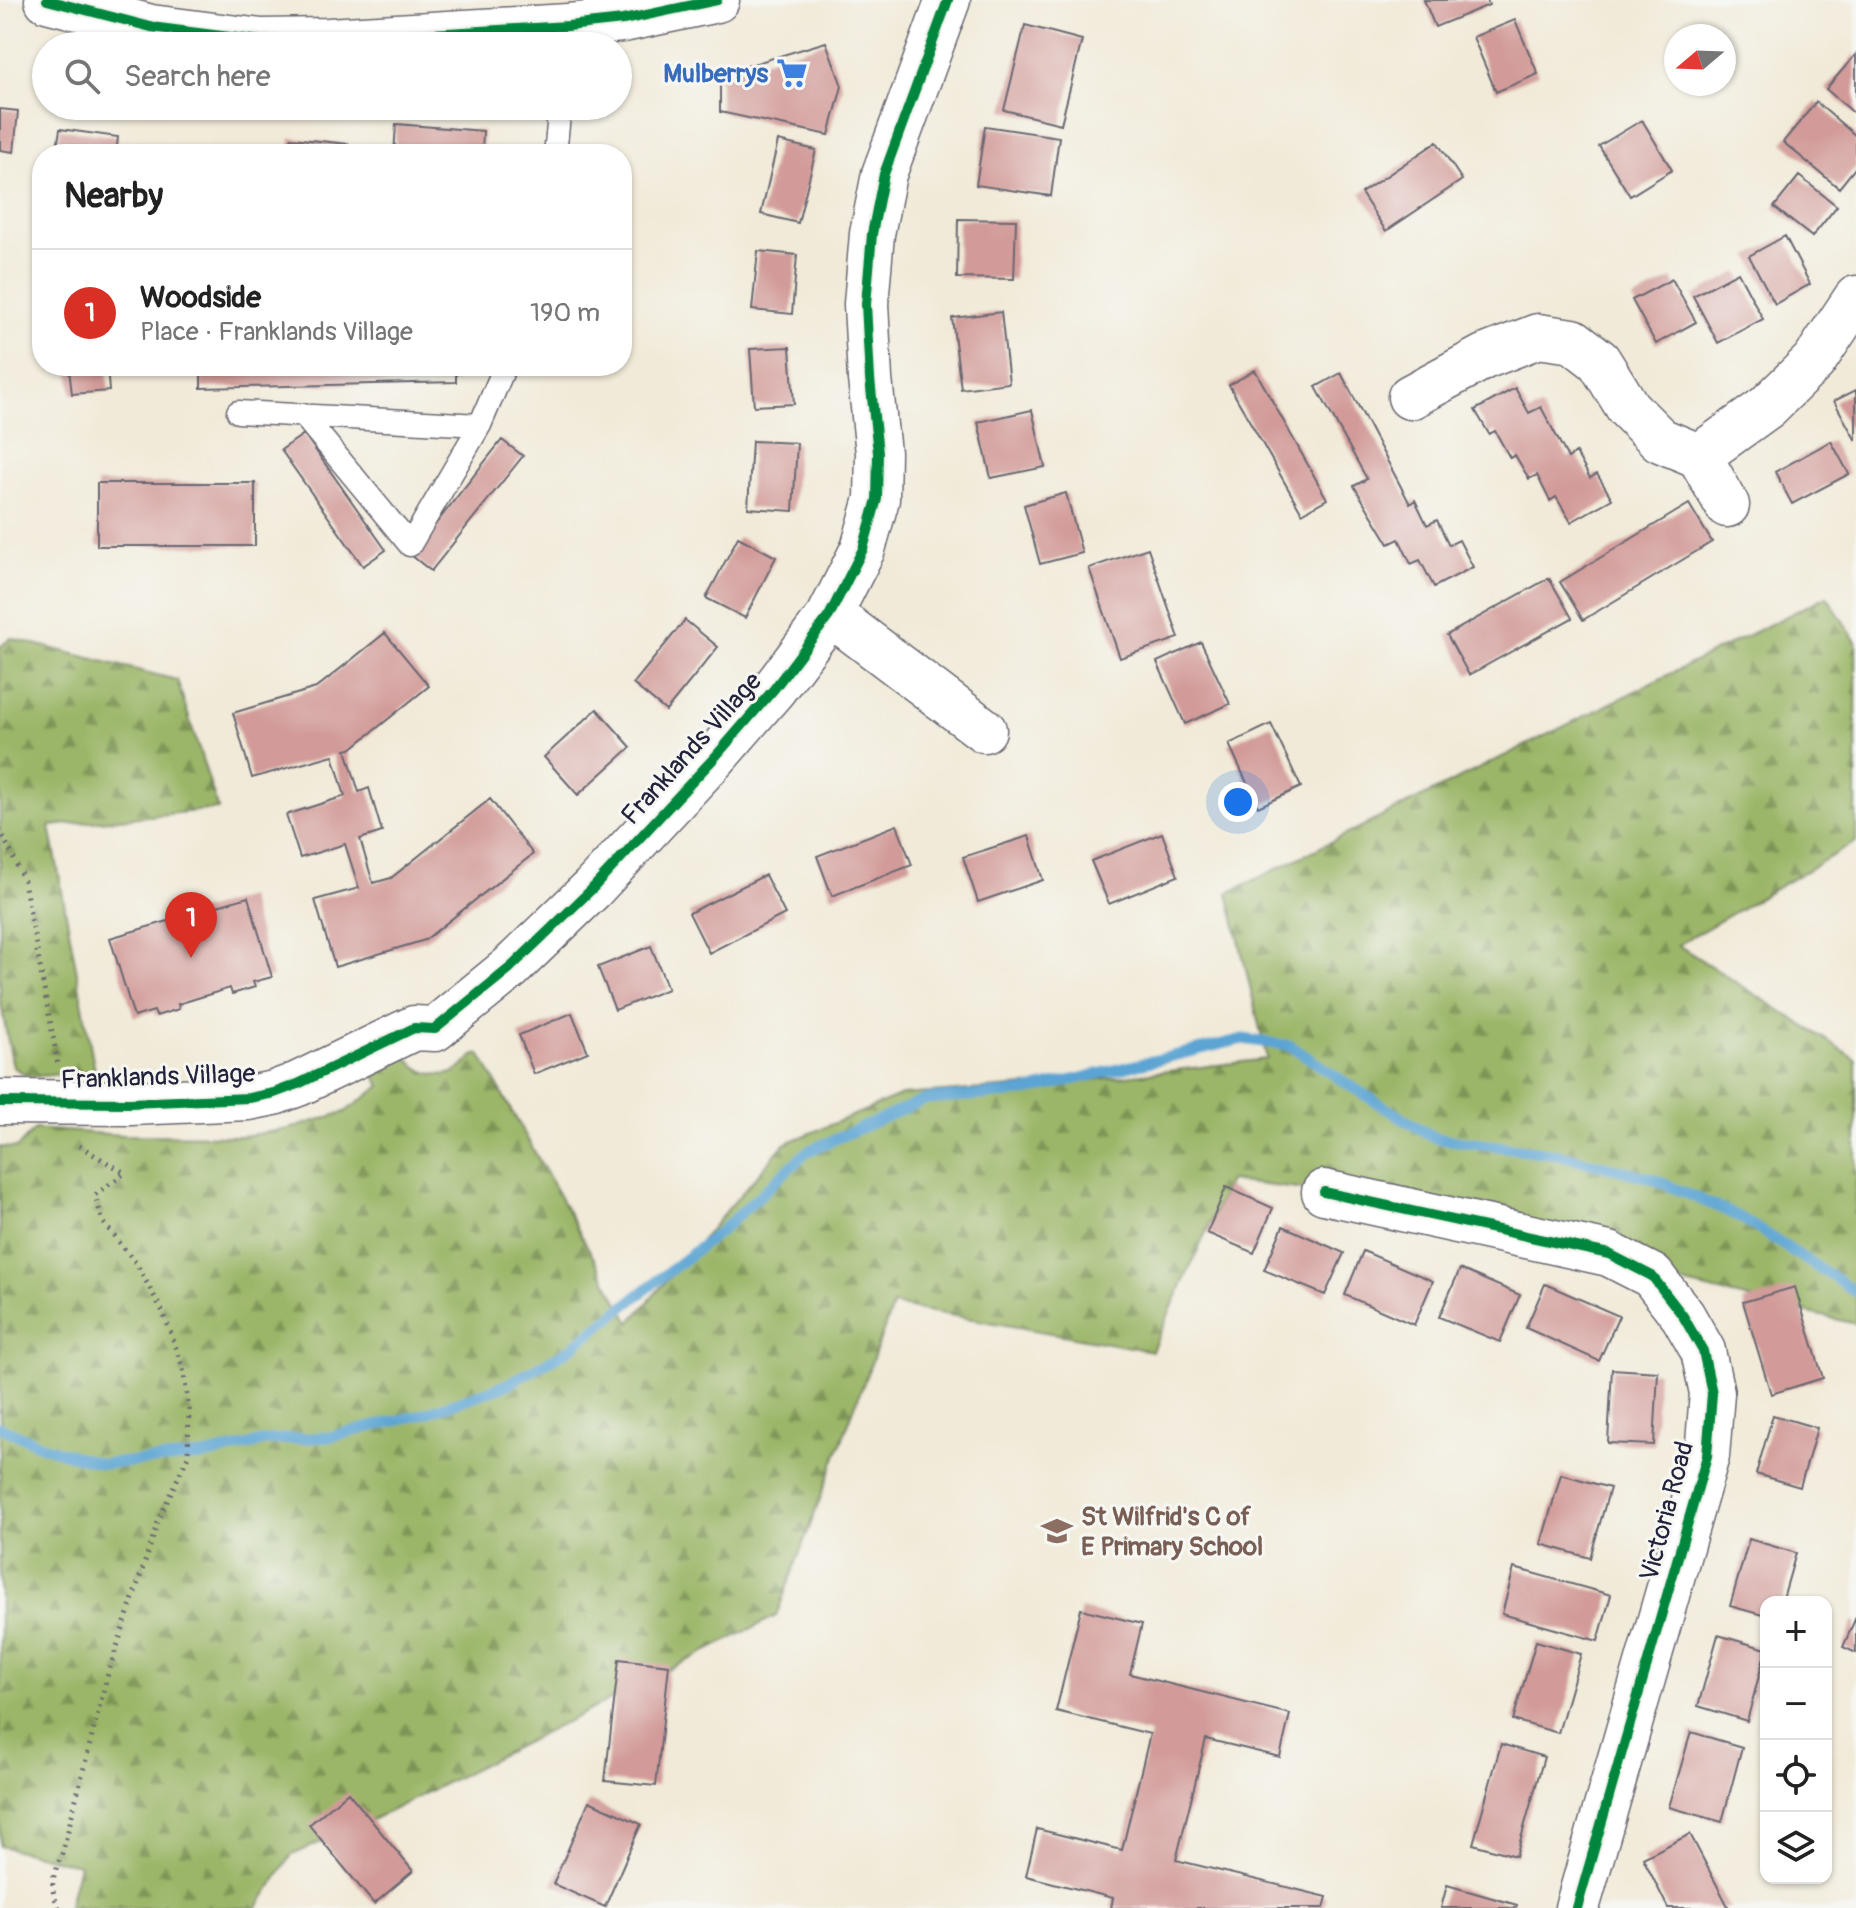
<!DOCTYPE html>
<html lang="en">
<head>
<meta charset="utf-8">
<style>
  :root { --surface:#fff; --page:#f6f6f6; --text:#222; --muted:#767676; --line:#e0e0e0; --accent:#d93025 }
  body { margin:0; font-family:Pangolin,sans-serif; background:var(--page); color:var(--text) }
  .controls { position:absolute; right:24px; bottom:24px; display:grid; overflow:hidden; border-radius:16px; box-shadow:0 2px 6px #0004 }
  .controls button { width:72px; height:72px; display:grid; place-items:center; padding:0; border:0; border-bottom:2px solid var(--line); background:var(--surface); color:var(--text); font:40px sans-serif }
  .compass { position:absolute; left:1664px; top:24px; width:72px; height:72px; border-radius:50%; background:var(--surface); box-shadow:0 2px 6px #0004; rotate:251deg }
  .you { position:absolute; left:1238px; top:802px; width:28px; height:28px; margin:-20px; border:6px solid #fff; border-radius:50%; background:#1a73e8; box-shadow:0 0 0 12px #1a73e833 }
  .badge { display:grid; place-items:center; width:52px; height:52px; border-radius:50%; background:var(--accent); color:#fff; font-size:26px; font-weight:700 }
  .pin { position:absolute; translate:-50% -66px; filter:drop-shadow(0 2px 4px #0008) }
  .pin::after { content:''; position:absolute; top:42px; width:28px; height:24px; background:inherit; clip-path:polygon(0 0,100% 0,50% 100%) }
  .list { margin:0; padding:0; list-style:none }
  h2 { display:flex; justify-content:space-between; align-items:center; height:104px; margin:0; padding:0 32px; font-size:34px }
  h2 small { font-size:26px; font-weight:400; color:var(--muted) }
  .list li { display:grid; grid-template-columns:52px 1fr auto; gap:24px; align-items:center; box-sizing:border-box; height:128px; padding:0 32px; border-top:2px solid var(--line) }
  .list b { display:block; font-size:30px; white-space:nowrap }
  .list p { margin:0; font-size:26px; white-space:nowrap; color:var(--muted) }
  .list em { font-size:26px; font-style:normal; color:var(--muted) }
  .icon { flex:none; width:44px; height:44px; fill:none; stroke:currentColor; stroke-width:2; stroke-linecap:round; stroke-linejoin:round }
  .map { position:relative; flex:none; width:1856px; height:1908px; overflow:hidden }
  .search { position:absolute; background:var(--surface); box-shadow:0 2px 6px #0004; left:32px; top:32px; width:600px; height:88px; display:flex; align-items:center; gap:20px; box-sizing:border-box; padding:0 28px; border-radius:44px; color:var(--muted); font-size:30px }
  .panel { position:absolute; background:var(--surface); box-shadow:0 2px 6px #0004; left:32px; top:144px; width:600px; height:232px; border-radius:32px }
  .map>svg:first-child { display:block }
  .forest { fill:url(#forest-firs); stroke:#5e6c52; stroke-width:2 }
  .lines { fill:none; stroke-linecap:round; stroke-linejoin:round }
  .stream { stroke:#5ca4d3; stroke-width:11 }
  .building { fill:#d29b99 }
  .lane-casing { stroke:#6a6872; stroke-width:25 }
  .street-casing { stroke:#6a6872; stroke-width:47 }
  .path { stroke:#6a6872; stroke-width:5; stroke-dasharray:2 6; stroke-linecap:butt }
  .lane { stroke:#fff; stroke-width:22 }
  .street { stroke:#fff; stroke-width:44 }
  .cycleway-casing { stroke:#f6f6f2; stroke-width:15 }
  .cycleway { stroke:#00873e; stroke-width:10 }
  .labels { text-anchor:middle; stroke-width:6; stroke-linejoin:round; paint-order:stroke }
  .shop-label { font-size:26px; font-weight:bold; fill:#366cbe; stroke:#f6f6f2; text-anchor:end }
  .street-label { font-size:26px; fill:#22223b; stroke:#f6f6f2 }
  .education-label { font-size:26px; font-weight:bold; fill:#785e54; stroke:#f6f6f2; text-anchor:start }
</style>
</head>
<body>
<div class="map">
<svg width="1856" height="1908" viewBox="0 0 1856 1908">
  <defs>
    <pattern id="forest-firs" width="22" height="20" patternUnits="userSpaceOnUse" patternTransform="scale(2)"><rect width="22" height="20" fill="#9bb668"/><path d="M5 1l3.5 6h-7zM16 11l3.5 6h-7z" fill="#7e9457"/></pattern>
  </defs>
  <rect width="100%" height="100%" fill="#f6f6f2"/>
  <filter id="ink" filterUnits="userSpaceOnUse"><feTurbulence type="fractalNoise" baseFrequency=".0125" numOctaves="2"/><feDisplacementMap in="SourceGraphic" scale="16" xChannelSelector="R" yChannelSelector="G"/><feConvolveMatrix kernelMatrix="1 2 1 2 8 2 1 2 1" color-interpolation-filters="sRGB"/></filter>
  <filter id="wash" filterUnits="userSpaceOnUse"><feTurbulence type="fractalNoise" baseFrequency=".006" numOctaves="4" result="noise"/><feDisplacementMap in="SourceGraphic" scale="32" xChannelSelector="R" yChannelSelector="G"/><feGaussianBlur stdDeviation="1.8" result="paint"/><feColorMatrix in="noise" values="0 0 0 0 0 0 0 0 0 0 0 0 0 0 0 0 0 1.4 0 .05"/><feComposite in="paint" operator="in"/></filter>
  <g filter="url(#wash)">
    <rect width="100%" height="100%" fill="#f1ead8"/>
    <path class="forest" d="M 1827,596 L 1856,642 L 1856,842 L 1678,945 L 1856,1059 L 1856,1324 L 1652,1276 L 1324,1192 L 1229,1181 L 1152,1351 L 893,1305 L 776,1616 L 386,1813 L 292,1855 L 257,1908 L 68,1908 L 79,1865 L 0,1846 L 0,1147 L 17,1148 L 35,1129 L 122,1135 L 242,1136 L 289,1129 L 345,1112 L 381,1086 L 367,1064 L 401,1047 C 405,1052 408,1059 412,1063 C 424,1075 446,1079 460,1069 C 468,1064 469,1056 480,1054 L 630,1323 L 784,1144 L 902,1095 L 1068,1083 L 1267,1059 L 1228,893 Z
      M 11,638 L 177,680 L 218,809 L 50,826 L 95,1071 L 30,1077 L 13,1067 L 0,999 L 0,647 Z"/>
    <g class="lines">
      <path class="stream" d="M 0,1427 L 45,1447 L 102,1464 L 204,1456 L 269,1440 L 329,1437 L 420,1415 L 506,1385 L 567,1351 L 722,1230 L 808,1151 L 927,1099 L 1023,1092 L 1243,1039 L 1291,1046 L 1352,1087 L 1435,1138 L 1557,1154 L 1651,1178 L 1738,1216 L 1856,1292"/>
    </g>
    <g id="blocks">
      <path class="building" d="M 1424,0 L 1487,0 L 1489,5 L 1435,27 Z
        M 1515,20 L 1538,74 L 1496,92 L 1473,37 Z
        M 1025,25 L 1082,40 L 1061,124 L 1004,110 Z
        M 826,42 L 842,86 L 829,135 L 720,112 L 720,74 Z
        M 1856,54 L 1856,115 L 1826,89 Z
        M 1816,102 L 1856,136 L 1856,167 L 1839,188 L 1783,142 Z
        M 0,109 L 18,111 L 14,152 L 0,150 Z
        M 1642,120 L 1672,170 L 1630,196 L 1599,146 Z
        M 396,124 L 483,131 L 482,154 L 394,154 Z
        M 985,126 L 1059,137 L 1051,196 L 976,185 Z
        M 60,129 L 118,137 L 116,154 L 56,154 Z
        M 291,138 L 348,144 L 348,154 L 290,154 Z
        M 778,141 L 816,150 L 798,223 L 761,214 Z
        M 1437,142 L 1462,180 L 1386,231 L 1361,193 Z
        M 162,148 L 198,152 L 198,154 L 161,154 Z
        M 1799,176 L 1837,206 L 1812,237 L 1774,207 Z
        M 958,219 L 1016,220 L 1014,279 L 957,278 Z
        M 1785,236 L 1810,284 L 1775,304 L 1749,256 Z
        M 758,251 L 797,255 L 792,314 L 752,310 Z
        M 1738,272 L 1763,319 L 1718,343 L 1693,296 Z
        M 1672,279 L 1696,322 L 1656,344 L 1632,300 Z
        M 1001,312 L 1009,383 L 961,389 L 952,318 Z
        M 790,347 L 794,404 L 754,406 L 750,349 Z
        M 107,366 L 109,391 L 72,394 L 69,369 Z
        M 201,366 L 456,366 L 456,382 L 201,388 Z
        M 1255,370 L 1327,499 L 1302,513 L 1229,385 Z
        M 1341,373 L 1410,504 L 1415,500 L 1427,525 L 1437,520 L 1449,545 L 1459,540 L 1473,567 L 1434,587 L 1420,560 L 1411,564 L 1399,539 L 1389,544 L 1354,486 L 1367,479 L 1316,387 Z
        M 1515,388 L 1529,413 L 1541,407 L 1568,458 L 1576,453 L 1590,478 L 1597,474 L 1612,499 L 1571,522 L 1556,497 L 1550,501 L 1537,475 L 1529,479 L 1515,455 L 1510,458 L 1495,431 L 1489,434 L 1475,410 Z
        M 1856,390 L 1856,441 L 1834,401 Z
        M 1032,410 L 1045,467 L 991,478 L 978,422 Z
        M 304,434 L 386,550 L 363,566 L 281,450 Z
        M 502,440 L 523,456 L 431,571 L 411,555 Z
        M 752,441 L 797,443 L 793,511 L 748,508 Z
        M 1831,441 L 1849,474 L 1792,504 L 1775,472 Z
        M 97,483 L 255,483 L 255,546 L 97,546 Z
        M 1066,493 L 1082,553 L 1040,564 L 1024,505 Z
        M 1689,504 L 1712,542 L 1583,620 L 1560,582 Z
        M 738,537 L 776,557 L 745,618 L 706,598 Z
        M 1148,548 L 1179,638 L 1120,658 L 1089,568 Z
        M 1549,578 L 1572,618 L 1469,675 L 1447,635 Z
        M 685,620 L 718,647 L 666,711 L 633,684 Z
        M 385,633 L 429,686 L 351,749 L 346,750 L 359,792 L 369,788 L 382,832 L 360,839 L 373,883 L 391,878 L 490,799 L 533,854 L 425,940 L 335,967 L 315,900 L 359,888 L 345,844 L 300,858 L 286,815 L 345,796 L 333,755 L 252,778 L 233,713 L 316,688 Z
        M 1201,642 L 1230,704 L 1185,724 L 1157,662 Z
        M 597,709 L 631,747 L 578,795 L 544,757 Z
        M 1271,724 L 1301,787 L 1258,807 L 1229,744 Z
        M 897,825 L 912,865 L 832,896 L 817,856 Z
        M 1162,833 L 1178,876 L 1109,904 L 1091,861 Z
        M 1029,836 L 1043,880 L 978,902 L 963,857 Z
        M 765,875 L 785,914 L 709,953 L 689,913 Z
        M 248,897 L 272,977 L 253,982 L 255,987 L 232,994 L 230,988 L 178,1004 L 179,1009 L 156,1016 L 154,1011 L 134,1017 L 110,938 L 175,919 L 176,924 L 185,921 L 183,916 Z
        M 651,946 L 668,989 L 615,1010 L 598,967 Z
        M 572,1013 L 588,1052 L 534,1074 L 519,1035 Z
        M 1226,1187 L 1273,1208 L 1254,1253 L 1207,1233 Z
        M 1283,1226 L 1344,1253 L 1325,1295 L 1264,1270 Z
        M 1363,1251 L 1433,1281 L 1414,1325 L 1345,1295 Z
        M 1460,1269 L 1520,1295 L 1500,1342 L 1439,1317 Z
        M 1545,1284 L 1619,1316 L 1599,1361 L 1526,1328 Z
        M 1795,1287 L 1823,1378 L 1771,1394 L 1743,1302 Z
        M 1612,1369 L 1658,1372 L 1654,1445 L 1608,1443 Z
        M 1773,1415 L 1817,1428 L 1800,1487 L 1756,1474 Z
        M 1561,1474 L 1610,1488 L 1590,1558 L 1541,1544 Z
        M 1749,1539 L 1796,1553 L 1782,1602 L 1766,1602 L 1766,1616 L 1730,1606 Z
        M 1514,1568 L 1611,1595 L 1598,1641 L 1502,1614 Z
        M 1081,1609 L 1142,1624 L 1130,1674 L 1290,1714 L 1280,1757 L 1206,1739 L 1176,1860 L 1327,1897 L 1324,1908 L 1111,1908 L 1113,1898 L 1026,1876 L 1037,1829 L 1122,1850 L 1150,1734 L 1056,1711 Z
        M 1856,1617 L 1856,1653 L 1843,1647 Z
        M 1718,1635 L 1766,1649 L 1747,1721 L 1698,1706 Z
        M 1536,1641 L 1581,1654 L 1558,1733 L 1513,1720 Z
        M 619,1659 L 669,1665 L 656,1786 L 605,1781 Z
        M 1691,1732 L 1742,1747 L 1722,1822 L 1669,1807 Z
        M 1501,1744 L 1544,1757 L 1516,1856 L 1473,1844 Z
        M 348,1792 L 413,1871 L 374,1904 L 309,1825 Z
        M 589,1801 L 641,1824 L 605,1907 L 553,1884 Z
        M 1690,1834 L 1710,1872 L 1729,1908 L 1668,1908 L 1643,1858 Z
        M 1447,1885 L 1517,1905 L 1516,1908 L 1441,1908 Z"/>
    </g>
  </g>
  <g filter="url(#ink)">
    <use href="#blocks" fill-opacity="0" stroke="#6a6872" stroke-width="2"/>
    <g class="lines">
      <defs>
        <path id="lane" d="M 555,154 L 560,106
          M 238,412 L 480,425
          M 303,415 L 410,545 L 480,425 L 505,366"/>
        <path id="street" d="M 47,0 L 151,27 L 261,41 L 328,40 L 568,26 L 623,20 L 717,0
          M 1410,397 L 1484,357 L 1538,336 L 1573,341 L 1599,361 L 1628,408 L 1660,440 L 1699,456 L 1767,407 L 1814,361 L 1856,298
          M 1699,456 L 1727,505
          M 829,616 L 849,628 L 984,730
          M 0,1102 L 130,1103 L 249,1098 L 274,1093 L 298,1084 L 414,1028 L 435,1029 L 510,968 L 592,889 L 715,757 L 774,689 L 829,616 L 863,549 L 877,499 L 878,453 L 870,379 L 866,304 L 872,234 L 884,174 L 948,0
          M 1324,1192 L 1609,1254 L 1652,1276 L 1683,1316 L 1703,1351 L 1712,1393 L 1707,1456 L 1577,1908"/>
      </defs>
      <use href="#lane" class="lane-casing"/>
      <use href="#street" class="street-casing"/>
      <path class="path" d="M 0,829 L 24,881 L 58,1064
        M 59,1908 C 48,1885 53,1877 62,1854 L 107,1677 L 159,1519 L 188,1456 L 189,1410 L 183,1368 L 164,1314 L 136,1263 L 103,1222 L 95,1195 L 125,1173 L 76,1144"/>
      <use href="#lane" class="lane"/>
      <use href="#street" class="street"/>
      <defs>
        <path id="cycleway" d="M 47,0 L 151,27 L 261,41 L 328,40 L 568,26 L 623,20 L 717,0
          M 0,1102 L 130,1103 L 249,1098 L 274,1093 L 298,1084 L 414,1028 L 435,1029 L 510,968 L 592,889 L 715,757 L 774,689 L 829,616 L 863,549 L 877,499 L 878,453 L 870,379 L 866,304 L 872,234 L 884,174 L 948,0
          M 1324,1192 L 1609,1254 L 1652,1276 L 1683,1316 L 1703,1351 L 1712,1393 L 1707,1456 L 1577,1908"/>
      </defs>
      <use href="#cycleway" class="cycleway-casing"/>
      <use href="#cycleway" class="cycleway"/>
    </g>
  </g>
  <defs>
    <symbol id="supermarket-bare" viewBox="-9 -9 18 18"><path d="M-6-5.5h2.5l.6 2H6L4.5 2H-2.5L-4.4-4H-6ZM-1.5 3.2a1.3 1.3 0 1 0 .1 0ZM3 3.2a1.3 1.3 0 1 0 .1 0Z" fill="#3f7fe0" stroke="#f6f6f2" stroke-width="2.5" paint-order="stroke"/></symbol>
    <symbol id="school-bare" viewBox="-9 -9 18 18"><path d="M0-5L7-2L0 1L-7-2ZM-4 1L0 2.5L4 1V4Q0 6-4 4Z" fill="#8d6e63" stroke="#f6f6f2" stroke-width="2.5" paint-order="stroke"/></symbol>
  </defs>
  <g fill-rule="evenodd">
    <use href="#supermarket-bare" x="770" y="51" width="44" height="44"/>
    <use href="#school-bare" x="1035" y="1509" width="44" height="44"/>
  </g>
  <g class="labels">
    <g class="shop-label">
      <text x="768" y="82">Mulberrys</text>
    </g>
    <g class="street-label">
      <text transform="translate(691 748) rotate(-48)" y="9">Franklands Village</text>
      <text transform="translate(158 1076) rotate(-2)" y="9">Franklands Village</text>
      <text transform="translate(1666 1511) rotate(-75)" y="9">Victoria Road</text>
    </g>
    <g class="education-label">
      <text x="1081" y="1525">St Wilfrid's C of<tspan x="1081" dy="30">E Primary School</tspan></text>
    </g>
  </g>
</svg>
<div class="controls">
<button>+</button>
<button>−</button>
<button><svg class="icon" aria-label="locate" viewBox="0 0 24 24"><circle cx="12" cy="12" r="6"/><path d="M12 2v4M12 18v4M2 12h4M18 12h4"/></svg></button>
<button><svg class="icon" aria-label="layers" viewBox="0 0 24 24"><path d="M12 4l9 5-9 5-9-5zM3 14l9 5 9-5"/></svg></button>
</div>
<svg class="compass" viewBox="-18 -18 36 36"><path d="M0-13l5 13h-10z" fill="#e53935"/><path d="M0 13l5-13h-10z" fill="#767676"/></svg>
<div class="you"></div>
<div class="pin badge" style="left:191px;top:958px">1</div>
<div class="search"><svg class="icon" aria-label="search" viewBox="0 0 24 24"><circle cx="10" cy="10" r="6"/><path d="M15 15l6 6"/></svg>Search here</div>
<section class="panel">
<h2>Nearby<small></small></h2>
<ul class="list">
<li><span class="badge">1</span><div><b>Woodside</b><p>Place · Franklands Village</p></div><em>190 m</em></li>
</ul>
</section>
</div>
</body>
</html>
